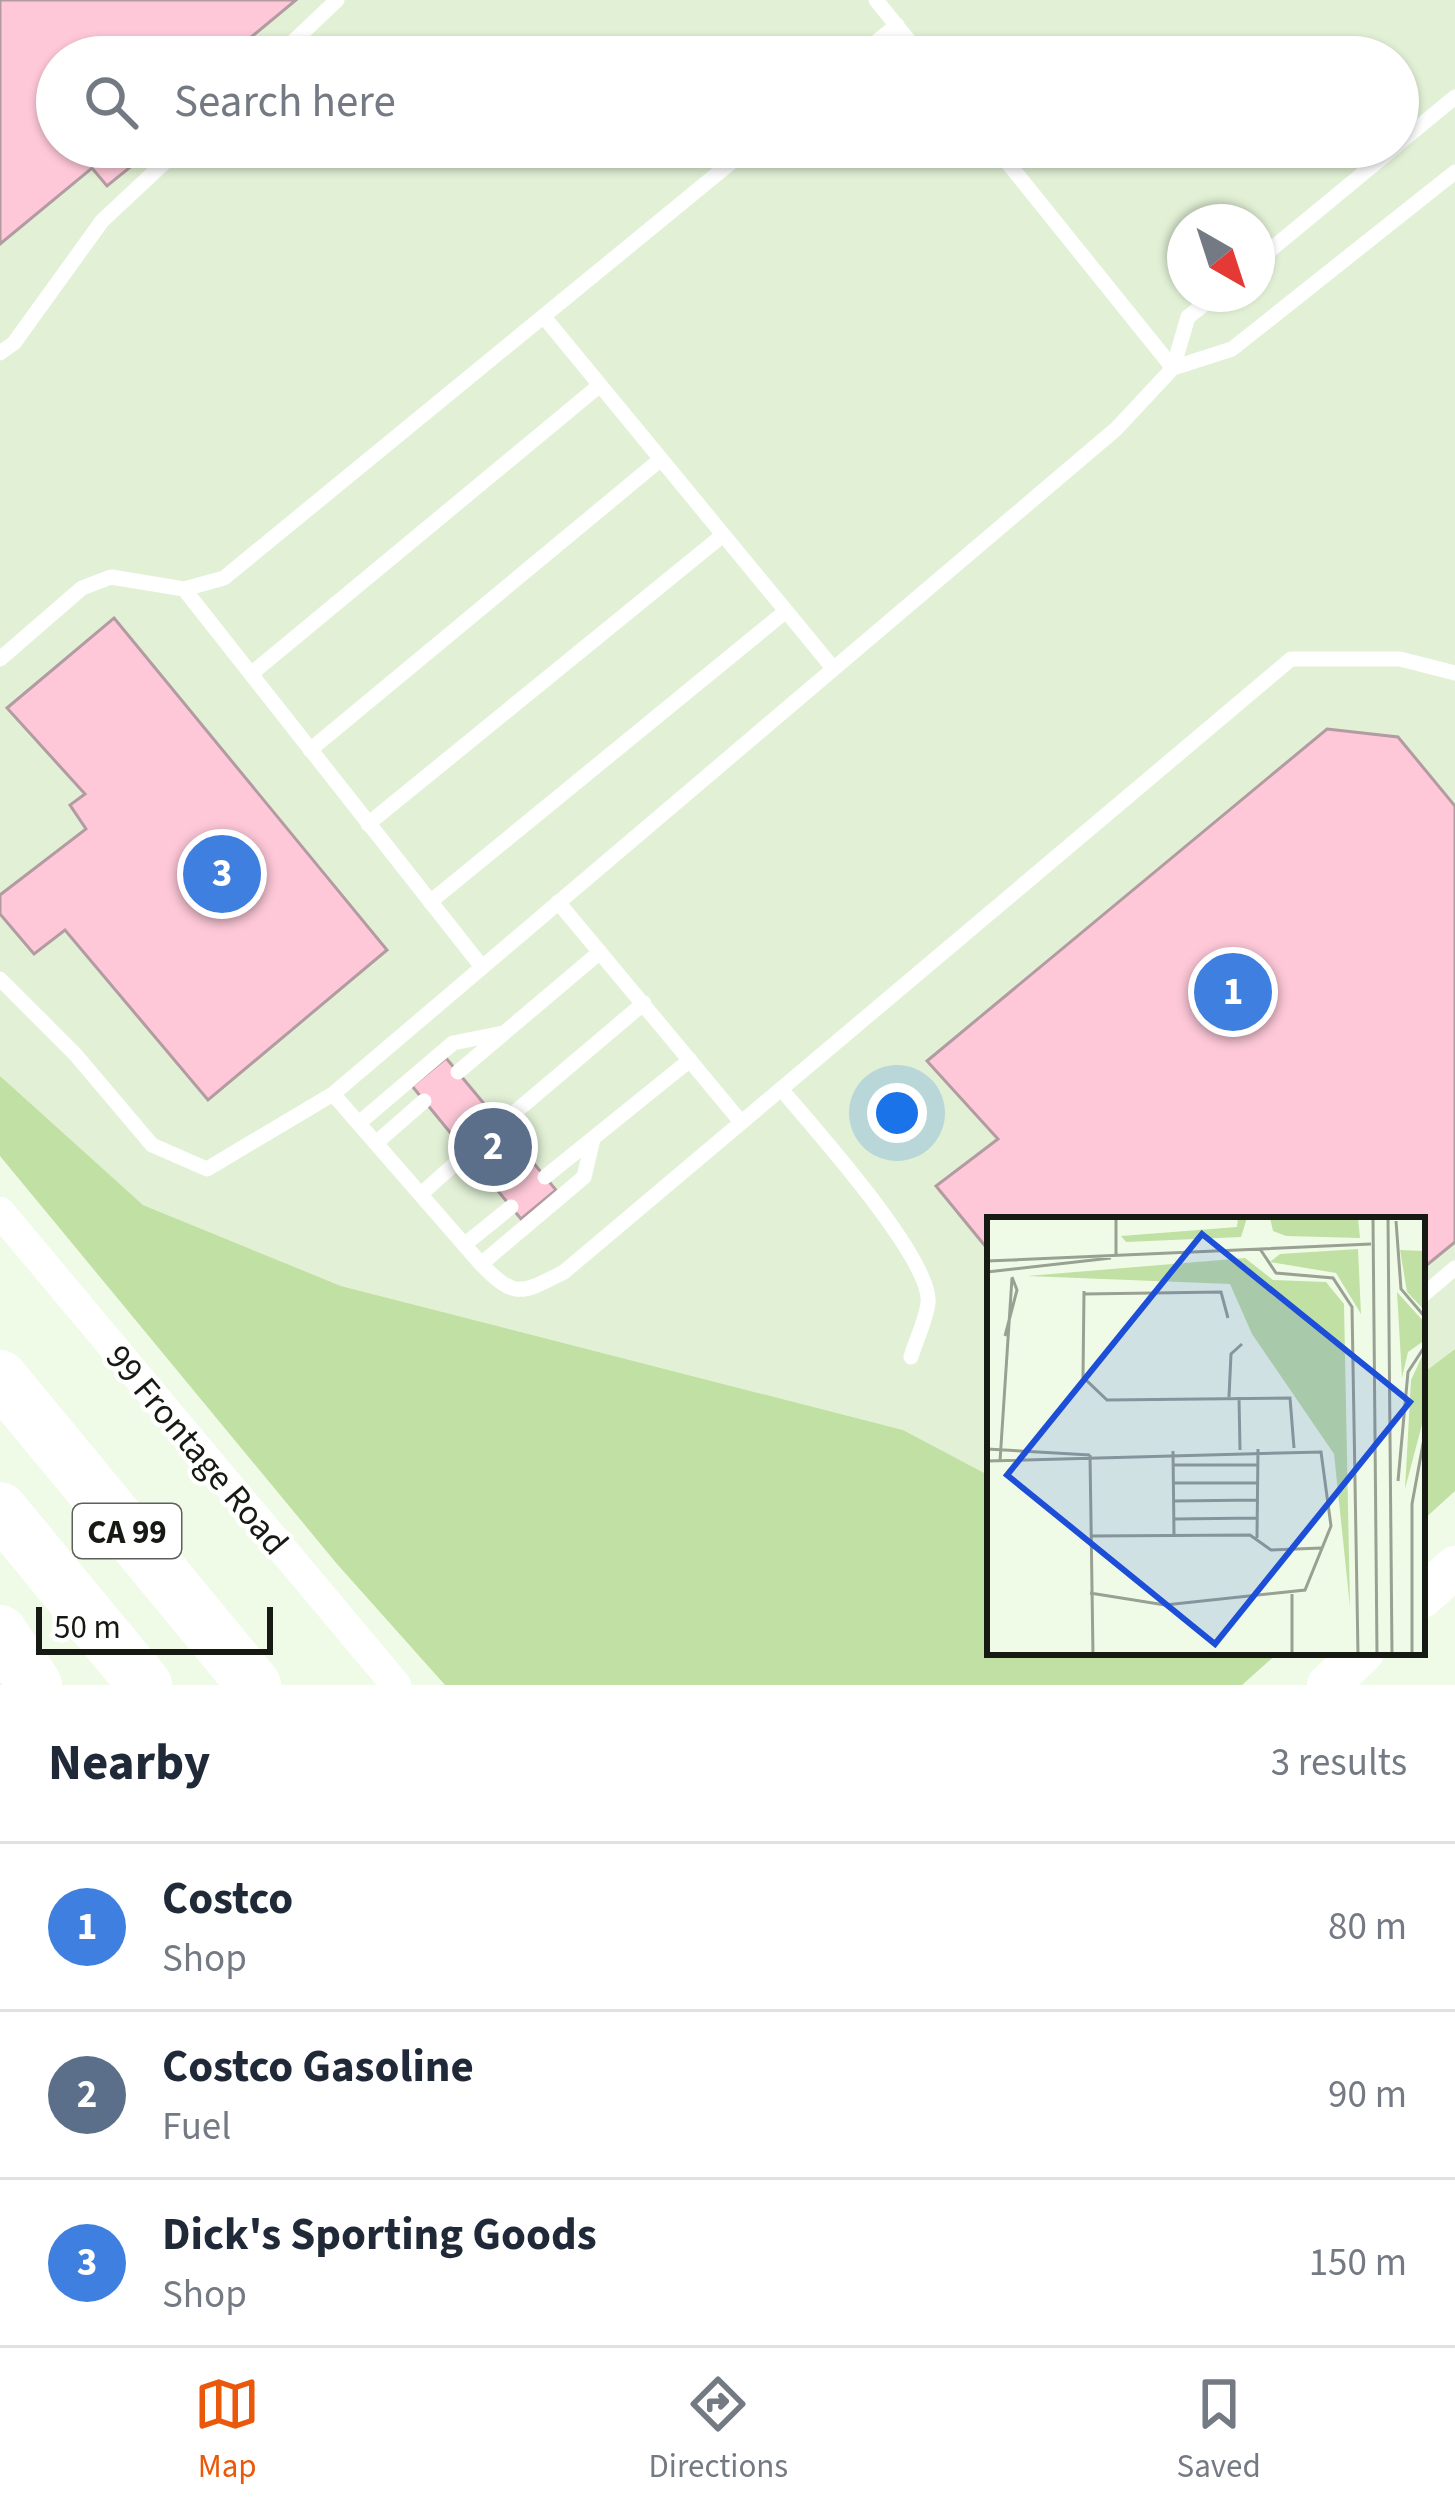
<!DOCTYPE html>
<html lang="en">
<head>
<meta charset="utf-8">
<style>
  :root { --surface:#fff; --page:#f2f2f3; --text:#1f2937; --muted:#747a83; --line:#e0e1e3; --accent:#ea580c }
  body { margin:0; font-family:"Source Sans 3",sans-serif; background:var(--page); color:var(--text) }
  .compass { position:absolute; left:1167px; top:204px; width:108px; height:108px; border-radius:50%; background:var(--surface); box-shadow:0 3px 9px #0004; rotate:141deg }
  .scale { position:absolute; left:36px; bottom:30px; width:237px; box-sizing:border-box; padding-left:12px; border:6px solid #171a13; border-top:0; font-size:33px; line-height:42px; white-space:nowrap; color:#171a13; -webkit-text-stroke:9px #fff; paint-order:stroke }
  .you { position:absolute; left:897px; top:1113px; width:42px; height:42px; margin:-30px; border:9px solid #fff; border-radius:50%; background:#1a73e8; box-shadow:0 0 0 18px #1a73e833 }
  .badge { display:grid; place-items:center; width:78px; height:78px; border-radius:50%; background:var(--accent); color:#fff; font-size:39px; font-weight:700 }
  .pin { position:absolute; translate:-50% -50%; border:6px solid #fff; box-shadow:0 3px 12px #0006 }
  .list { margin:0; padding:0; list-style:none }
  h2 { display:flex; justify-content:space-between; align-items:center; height:156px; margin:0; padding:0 48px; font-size:51px }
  h2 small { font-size:39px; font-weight:400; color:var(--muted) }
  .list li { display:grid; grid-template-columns:78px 1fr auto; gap:36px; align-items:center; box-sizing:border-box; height:168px; padding:0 48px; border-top:3px solid var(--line) }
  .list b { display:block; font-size:45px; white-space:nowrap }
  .list p { margin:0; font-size:39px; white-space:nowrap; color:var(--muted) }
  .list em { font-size:39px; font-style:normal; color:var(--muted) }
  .icon { flex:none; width:66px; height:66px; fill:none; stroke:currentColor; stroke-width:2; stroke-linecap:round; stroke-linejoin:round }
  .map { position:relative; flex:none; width:1455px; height:1685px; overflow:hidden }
  .search { position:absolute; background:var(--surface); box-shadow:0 3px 9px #0004; left:36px; right:36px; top:36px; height:132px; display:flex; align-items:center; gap:30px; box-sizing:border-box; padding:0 42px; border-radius:66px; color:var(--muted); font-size:45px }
  .sheet { height:660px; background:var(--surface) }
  nav { display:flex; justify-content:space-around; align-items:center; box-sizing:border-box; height:168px; border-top:3px solid var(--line); background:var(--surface); font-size:33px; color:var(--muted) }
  nav a { display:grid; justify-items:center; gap:6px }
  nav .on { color:var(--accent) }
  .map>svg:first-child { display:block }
  .built { fill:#e2f1d6; fill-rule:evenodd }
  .green { fill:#c1e0a4 }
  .building { fill:#fec8d8; stroke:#b29ba1; stroke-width:3 }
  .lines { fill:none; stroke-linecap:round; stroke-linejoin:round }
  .lane { stroke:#fff; stroke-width:15 }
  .street { stroke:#fff; stroke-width:30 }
  .secondary { stroke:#fff; stroke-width:42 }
  .highway { stroke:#fff; stroke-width:54 }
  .labels { text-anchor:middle; stroke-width:9; stroke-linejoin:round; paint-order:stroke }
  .shield { fill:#fff; stroke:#5d5f5a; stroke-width:3 }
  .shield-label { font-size:33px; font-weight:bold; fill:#171a13 }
  .street-label { font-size:36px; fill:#171a13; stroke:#fff }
  .inset-road { fill:none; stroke:#99a192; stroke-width:3 }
  .view { fill:#1d4ed8; fill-opacity:0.15; stroke:#1d4ed8; stroke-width:6 }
  .inset-edge { fill:none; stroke:#171a13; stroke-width:6 }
</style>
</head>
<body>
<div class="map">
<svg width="1455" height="1685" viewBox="0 0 1455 1685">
  <rect width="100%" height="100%" fill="#f0fbe7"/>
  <path class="built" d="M 0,0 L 1455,0 L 1455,1349 L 1422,1374 L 1422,1220 L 990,1220 L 990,1476 L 903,1430 L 341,1286 L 143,1205 L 12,1089 L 0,1076 ZM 57,57 L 1398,57 L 1398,147 L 57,147 ZM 1185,222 L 1257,222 L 1257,294 L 1185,294 Z"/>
  <path class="green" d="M 0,1076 L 143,1205 L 341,1286 L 903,1430 L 990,1476 L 990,1652 L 1279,1652 L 1242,1685 L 445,1685 L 337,1564 L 0,1156 Z
    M 1455,1349 L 1455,1491 L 1422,1521 L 1422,1374 Z"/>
  <path class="building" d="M 0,0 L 296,0 L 227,57 L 57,57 L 57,147 L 155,147 L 107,186 L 92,168 L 0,244 Z
    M 114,618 L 387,950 L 208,1100 L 65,930 L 34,954 L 0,914 L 0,895 L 86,829 L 70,805 L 85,794 L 7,708 Z
    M 1327,729 L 1398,737 L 1455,806 L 1455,1242 L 1422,1269 L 1422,1220 L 990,1220 L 990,1252 L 936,1186 L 998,1139 L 927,1061 Z
    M 446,1058 L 556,1190 L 521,1219 L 412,1086 Z"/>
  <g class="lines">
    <path class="lane" d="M 876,0 L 922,57
      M 277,57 L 337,0
      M 858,57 L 897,25
      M 1398,144 L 1455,97
      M 995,147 L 1173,368
      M 1257,261 L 1395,147
      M 544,317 L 833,668
      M 0,353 L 14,343 L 102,221 L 181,147
      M 1173,368 L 1232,349 L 1455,172
      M 184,589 L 482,967
      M 0,659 L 82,588 L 111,577 L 184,589 L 224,578 L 750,147
      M 251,674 L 600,385
      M 310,750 L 661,459
      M 368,824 L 723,535
      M 430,902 L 786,611
      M 558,902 L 741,1122
      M 0,979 L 75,1054 L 152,1145 L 207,1169 L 333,1094 L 1116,429 L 1173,368 L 1188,317 L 1217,294
      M 458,1072 L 600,952
      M 781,1089 C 812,1126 933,1260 928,1303 C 926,1320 916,1340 911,1357
      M 333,1094 L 481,1264 C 516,1300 522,1293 564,1272 L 1291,659 L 1400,659 L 1455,673
      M 359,1123 L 453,1043 L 503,1033
      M 501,1124 L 644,1003
      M 376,1143 L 424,1101
      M 545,1177 L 690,1060
      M 421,1194 L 467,1153
      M 464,1245 L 511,1207
      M 481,1264 L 584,1177 L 593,1139
      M 1422,1296 L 1455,1268"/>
    <path class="street" d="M 0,1212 L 396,1685"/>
    <path class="secondary" d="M 1422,1597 L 1455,1567
      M 1328,1685 L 1363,1652"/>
    <path class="highway" d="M 0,1377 L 254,1685
      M 0,1509 L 145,1685
      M 0,1632 L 35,1685"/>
  </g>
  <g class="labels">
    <rect class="shield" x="73" y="1504" width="108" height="54" rx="9"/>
    <g class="shield-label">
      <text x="127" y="1543">CA 99</text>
    </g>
    <g class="street-label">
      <text transform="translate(198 1449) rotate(50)" y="13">99 Frontage Road</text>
    </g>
  </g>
  <g transform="translate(987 1217)">
    <rect width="438" height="438" fill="#f0fbe7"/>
    <path d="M 251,1 L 260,1 L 254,20 L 139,25 L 134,19 L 250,10 ZM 283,1 L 371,1 L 373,21 L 299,19 L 286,14 ZM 371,32 L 374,97 L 349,56 L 283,45 L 293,37 ZM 413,33 L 438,34 L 438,94 L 420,75 ZM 258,41 L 286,63 L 339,65 L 357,87 L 363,390 L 347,237 L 265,117 L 243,67 L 40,59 ZM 410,75 L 438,106 L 438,123 L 421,135 L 415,161 ZM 438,133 L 438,196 L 418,272 L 424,163 Z" fill="#c1e0a4"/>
    <path class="inset-road" d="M 129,1 L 129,39M 386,1 L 390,437M 401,1 L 405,437M 409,4 L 414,72 L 438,100M 273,32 L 289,56 L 346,61 L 365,90 L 371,437M 0,44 L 384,27M 0,55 L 124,41M 97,74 L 96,160 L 120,183 L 303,181 L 307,231M 97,77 L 234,75 L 241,101M 18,119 L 30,73 L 25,60M 242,180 L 244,137 L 255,127M 252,180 L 253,233M 0,232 L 103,238M 186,234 L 187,318M 103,238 L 106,437M 0,244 L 334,235 L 344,309 L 318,373 L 178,388 L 103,376M 13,244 L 25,61M 186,248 L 271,248M 411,264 L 421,155 L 438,129M 187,266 L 271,266M 187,284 L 271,283M 187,302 L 270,301M 103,319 L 263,318 L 284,333 L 334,331M 270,321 L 271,232M 305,377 L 305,437M 425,437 L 425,287 L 438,216"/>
    <path class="view" d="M 215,17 L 423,185 L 228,427 L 20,258 Z"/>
    <rect width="438" height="438" class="inset-edge"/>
  </g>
</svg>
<svg class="compass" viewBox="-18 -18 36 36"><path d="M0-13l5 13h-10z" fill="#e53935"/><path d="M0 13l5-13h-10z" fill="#747a83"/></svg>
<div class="scale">50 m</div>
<div class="you"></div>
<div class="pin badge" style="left:1233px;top:992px;background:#3f7fe0">1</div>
<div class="pin badge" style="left:493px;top:1147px;background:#5c6f8a">2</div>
<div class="pin badge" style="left:222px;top:874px;background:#3f7fe0">3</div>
<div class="search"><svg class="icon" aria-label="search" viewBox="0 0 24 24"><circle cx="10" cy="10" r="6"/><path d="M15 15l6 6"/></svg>Search here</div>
</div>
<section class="sheet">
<h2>Nearby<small>3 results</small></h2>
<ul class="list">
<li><span class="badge" style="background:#3f7fe0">1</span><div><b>Costco</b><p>Shop</p></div><em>80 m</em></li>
<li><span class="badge" style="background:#5c6f8a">2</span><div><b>Costco Gasoline</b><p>Fuel</p></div><em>90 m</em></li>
<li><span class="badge" style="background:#3f7fe0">3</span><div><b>Dick's Sporting Goods</b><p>Shop</p></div><em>150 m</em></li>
</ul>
</section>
<nav>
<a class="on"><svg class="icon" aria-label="map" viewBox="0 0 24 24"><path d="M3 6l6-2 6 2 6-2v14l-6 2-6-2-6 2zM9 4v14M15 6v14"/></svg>Map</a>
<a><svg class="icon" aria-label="directions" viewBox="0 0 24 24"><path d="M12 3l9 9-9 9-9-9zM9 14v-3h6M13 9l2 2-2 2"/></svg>Directions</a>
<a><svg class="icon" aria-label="saved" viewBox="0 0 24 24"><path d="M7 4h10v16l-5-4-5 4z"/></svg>Saved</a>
</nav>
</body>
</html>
